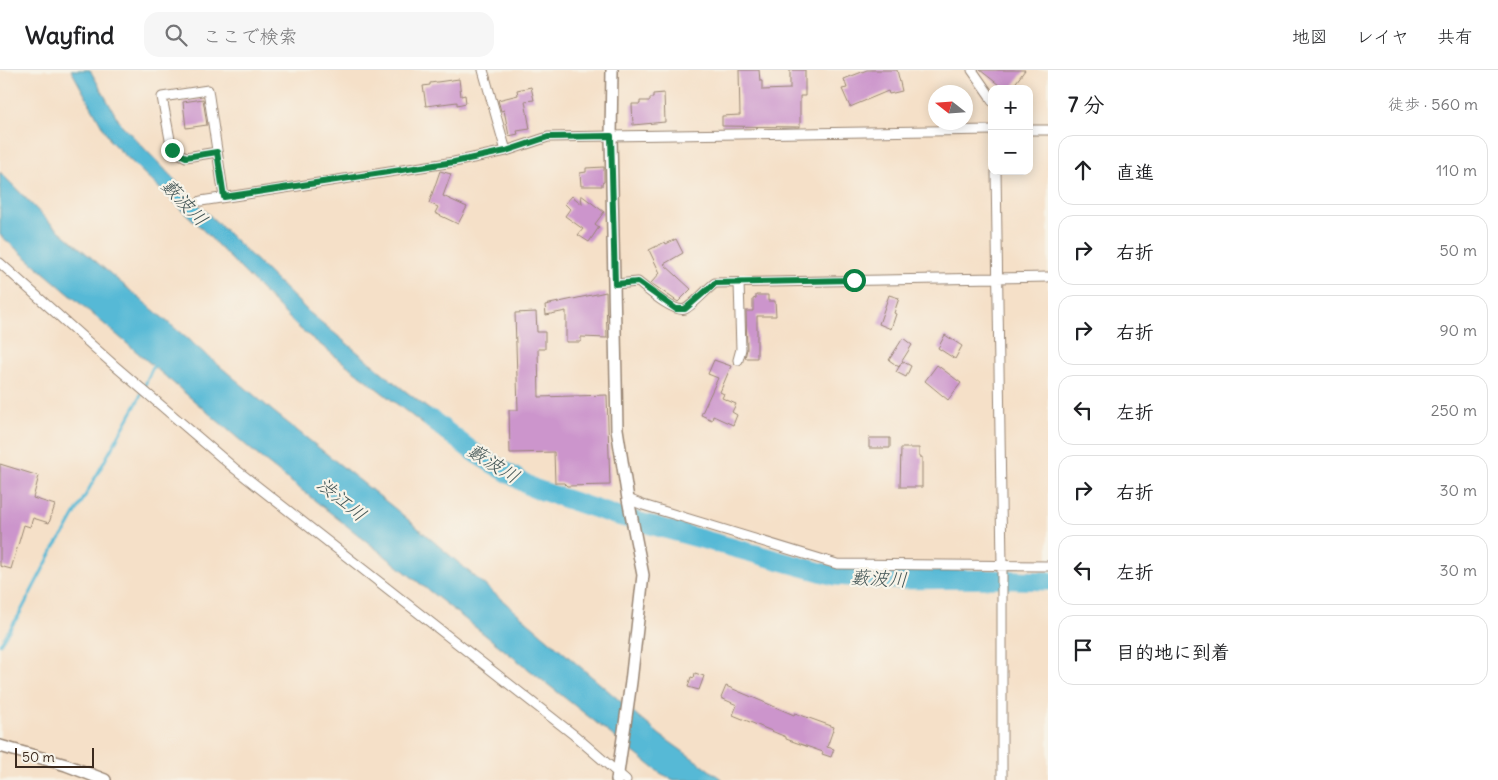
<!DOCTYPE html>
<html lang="ja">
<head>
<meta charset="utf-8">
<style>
  :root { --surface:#fff; --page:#f6f6f6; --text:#202124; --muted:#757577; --line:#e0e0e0 }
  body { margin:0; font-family:Delius,"Klee One",sans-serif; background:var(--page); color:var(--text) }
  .controls { position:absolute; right:15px; top:15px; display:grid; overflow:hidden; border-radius:10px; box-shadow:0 2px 12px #0003 }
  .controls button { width:45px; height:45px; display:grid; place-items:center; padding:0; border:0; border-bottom:1px solid var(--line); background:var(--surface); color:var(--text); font:25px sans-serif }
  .compass { position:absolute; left:928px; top:15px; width:45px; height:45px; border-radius:50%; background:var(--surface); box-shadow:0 2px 12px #0003; rotate:287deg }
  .scale { position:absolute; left:15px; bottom:12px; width:79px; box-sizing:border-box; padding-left:5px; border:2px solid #3b2a1e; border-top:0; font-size:14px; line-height:18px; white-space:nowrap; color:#3b2a1e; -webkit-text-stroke:4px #f7f3e8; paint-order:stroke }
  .stop { position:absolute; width:15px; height:15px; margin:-11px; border:4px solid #0b8043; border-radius:50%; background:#fff }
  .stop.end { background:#0b8043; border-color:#fff; box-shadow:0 1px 5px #0008 }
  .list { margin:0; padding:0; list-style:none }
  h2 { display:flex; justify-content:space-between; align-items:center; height:65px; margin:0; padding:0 20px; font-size:21px }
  h2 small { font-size:16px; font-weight:400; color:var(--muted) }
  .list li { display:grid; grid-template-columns:32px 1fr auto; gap:15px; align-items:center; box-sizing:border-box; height:70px; margin:0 10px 10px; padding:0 10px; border:1px solid var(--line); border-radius:15px }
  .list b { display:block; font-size:19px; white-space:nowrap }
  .list em { font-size:16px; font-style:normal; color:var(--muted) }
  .icon { flex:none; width:28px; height:28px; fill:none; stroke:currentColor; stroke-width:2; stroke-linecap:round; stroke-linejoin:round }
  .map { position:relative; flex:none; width:1048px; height:710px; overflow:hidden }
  header { display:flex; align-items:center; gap:30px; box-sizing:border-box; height:70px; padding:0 25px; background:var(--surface); border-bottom:1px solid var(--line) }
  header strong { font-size:24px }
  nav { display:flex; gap:28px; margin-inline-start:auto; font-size:18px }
  .search { width:350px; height:45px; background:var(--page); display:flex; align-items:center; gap:12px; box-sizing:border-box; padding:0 18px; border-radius:15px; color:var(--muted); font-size:19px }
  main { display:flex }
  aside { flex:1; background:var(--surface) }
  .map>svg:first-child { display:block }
  .water { fill:#57b9d6; stroke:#49727a }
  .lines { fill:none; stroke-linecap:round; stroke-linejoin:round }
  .stream { stroke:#57b9d6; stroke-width:3 }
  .river { stroke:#57b9d6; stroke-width:19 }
  .building { fill:#cc95cc }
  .minor-casing { stroke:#988573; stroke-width:11 }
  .tertiary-casing { stroke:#988573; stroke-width:14 }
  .minor { stroke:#fff; stroke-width:9 }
  .tertiary { stroke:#fff; stroke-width:11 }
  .route { stroke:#0b8043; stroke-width:6 }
  .labels { text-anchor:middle; stroke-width:4.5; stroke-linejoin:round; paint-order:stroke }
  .water-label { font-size:19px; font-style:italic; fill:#435555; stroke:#f7f3e8 }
</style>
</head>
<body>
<header>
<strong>Wayfind</strong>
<div class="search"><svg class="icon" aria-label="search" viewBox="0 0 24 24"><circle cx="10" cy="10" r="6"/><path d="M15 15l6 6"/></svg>ここで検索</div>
<nav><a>地図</a><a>レイヤ</a><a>共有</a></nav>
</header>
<main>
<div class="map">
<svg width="1048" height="710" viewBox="0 0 1048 710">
  <rect width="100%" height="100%" fill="#f7f3e8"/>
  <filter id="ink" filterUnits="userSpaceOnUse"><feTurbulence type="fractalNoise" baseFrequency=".02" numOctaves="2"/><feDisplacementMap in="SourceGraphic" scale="10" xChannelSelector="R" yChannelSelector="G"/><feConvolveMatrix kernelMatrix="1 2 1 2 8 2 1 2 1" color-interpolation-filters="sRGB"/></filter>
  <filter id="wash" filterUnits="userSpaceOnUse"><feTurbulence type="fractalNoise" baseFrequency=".0096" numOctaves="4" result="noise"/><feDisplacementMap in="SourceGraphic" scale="20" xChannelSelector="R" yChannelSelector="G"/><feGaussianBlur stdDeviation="1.12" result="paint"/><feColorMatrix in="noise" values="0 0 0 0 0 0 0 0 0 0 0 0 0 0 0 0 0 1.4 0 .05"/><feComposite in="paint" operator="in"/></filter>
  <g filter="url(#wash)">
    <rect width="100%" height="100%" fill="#f5e0c8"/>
    <path class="water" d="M 71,0 L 90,0 L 120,53 L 199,135 L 310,243 L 395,313 L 453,358 L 447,373 L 299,258 L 197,154 L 111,72 Z
      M 0,102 L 48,151 L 274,342 L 398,441 L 660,665 L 723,710 L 674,710 L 660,703 L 261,388 L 0,165 Z"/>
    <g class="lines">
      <path class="stream" d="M 0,574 L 19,545 L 54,478 L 65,462 L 138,331 L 155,292"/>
      <path class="river" d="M 431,349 L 476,384 L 533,418 L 611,444 L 835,506 L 890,510 L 990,509 L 1048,511"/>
    </g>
    <g id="blocks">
      <path class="building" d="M 739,0 L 759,0 L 760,11 L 762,11 L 762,20 L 790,19 L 790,0 L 805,0 L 805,26 L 800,26 L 800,57 L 722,56 L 722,46 L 740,45 Z
        M 867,0 L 897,0 L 902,21 L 889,24 L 888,21 L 850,37 L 842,19 L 847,18 L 844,9 Z
        M 980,0 L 1025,0 L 1011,19 L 1004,19 Z
        M 459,9 L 461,26 L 465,25 L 466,33 L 457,35 L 457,32 L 426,36 L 423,16 L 430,15 L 430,13 Z
        M 531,17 L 534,30 L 525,31 L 530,59 L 517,61 L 518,64 L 509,66 L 504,40 L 501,41 L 498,30 L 518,25 L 517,20 Z
        M 664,23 L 665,52 L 633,55 L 632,34 L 640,34 L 640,31 L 650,31 L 650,28 L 653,28 L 653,24 Z
        M 203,29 L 207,55 L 186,58 L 183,32 Z
        M 604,97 L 604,112 L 602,113 L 602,116 L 581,116 L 580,103 L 586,102 L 586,98 Z
        M 440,101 L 451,104 L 443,126 L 467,137 L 458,154 L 435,143 L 438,137 L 429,133 Z
        M 581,125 L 604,142 L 595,154 L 599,157 L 589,172 L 578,165 L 583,159 L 565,146 L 570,139 L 565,134 L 572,126 L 582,134 Z
        M 676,169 L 683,183 L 664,194 L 691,219 L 678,232 L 651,213 L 660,203 L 649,180 L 665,172 L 666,174 Z
        M 606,222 L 607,268 L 581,267 L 581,272 L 566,272 L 566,241 L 546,245 L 545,235 Z
        M 756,225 L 768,225 L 768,231 L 775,231 L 776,246 L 757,246 L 757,288 L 745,288 L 747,279 L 746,241 L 753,241 L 753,229 L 756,228 Z
        M 889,225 L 899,228 L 894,243 L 896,244 L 891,259 L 879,254 Z
        M 536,242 L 537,262 L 545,262 L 545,279 L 538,279 L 539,327 L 607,325 L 610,415 L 567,416 L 564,413 L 555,413 L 554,382 L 510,383 L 509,340 L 518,340 L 515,243 Z
        M 945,265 L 962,276 L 955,289 L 938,278 Z
        M 903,268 L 912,275 L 902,291 L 911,296 L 906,307 L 896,302 L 902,292 L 899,297 L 889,290 Z
        M 714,290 L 731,296 L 720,322 L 724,324 L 722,328 L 736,334 L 732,342 L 737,345 L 733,355 L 713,346 L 712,350 L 701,345 L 718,308 L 708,304 Z
        M 937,295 L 961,313 L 948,330 L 925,311 Z
        M 869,368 L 890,368 L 890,378 L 869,378 Z
        M 901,378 L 919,378 L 919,387 L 922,387 L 922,417 L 900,417 Z
        M 0,394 L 39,406 L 33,428 L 55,435 L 49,453 L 33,448 L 30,457 L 24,455 L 11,499 L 0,496 Z
        M 695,603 L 704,606 L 699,620 L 688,617 L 691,607 L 694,608 Z
        M 726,616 L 794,645 L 795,643 L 834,657 L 827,677 L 834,679 L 831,687 L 822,684 L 823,682 L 786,669 L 786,667 L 733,645 L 737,635 L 721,628 Z"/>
    </g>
  </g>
  <g filter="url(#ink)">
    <use href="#blocks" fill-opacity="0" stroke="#988573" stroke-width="1"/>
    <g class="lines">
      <defs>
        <path id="minor" d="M 483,0 L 506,81
          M 972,0 L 990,26 L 992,31
          M 1029,60 L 1048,60
          M 217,82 L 186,87 L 172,80 L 162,27 L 208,20 L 224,127
          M 996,101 L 1002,495 L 1002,710
          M 201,131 L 454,92 L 506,81 L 548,67 L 992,60
          M 0,193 L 115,296 L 234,398 L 574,665 L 626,710
          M 615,214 L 638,212 C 647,219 674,243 685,239 C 692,236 708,218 715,213 L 1048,207
          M 738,290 L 741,279 L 739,213
          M 628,429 L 643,435 L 837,494 L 1048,496"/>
        <path id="tertiary" d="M 612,0 L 611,67 L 617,359 L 628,429 L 643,505 L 631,612 L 617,710
          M 0,676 L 66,695 L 105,710"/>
      </defs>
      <use href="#minor" class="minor-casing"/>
      <use href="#tertiary" class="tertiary-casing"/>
      <use href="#minor" class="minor"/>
      <use href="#tertiary" class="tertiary"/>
    </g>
  </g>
  <g class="lines" filter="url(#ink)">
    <path class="route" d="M 172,80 L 186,87 L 217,82 L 224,127 L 454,92 L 506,81 L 548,67 L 611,66 L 615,214 L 638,212 L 676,239 L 685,239 L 715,213 L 854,210"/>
  </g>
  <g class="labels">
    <g class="water-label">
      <text transform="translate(185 132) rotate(46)" y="7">藪波川</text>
      <text transform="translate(494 393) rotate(32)" y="7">藪波川</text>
      <text transform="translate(342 429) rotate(39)" y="7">渋江川</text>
      <text transform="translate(879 508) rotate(3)" y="7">藪波川</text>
    </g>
  </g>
</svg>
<div class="controls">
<button>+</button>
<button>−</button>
</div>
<svg class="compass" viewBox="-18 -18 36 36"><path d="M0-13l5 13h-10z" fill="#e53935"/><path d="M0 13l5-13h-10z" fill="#757577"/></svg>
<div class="scale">50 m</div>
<div class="stop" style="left:854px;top:210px"></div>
<div class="stop end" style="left:172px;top:80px"></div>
</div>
<aside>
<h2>7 分<small>徒歩 · 560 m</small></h2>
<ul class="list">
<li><svg class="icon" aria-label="ahead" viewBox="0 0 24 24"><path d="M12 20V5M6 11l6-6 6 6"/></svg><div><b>直進</b></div><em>110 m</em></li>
<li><svg class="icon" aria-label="right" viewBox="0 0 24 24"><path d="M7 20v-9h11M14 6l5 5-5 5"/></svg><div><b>右折</b></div><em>50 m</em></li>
<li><svg class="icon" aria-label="right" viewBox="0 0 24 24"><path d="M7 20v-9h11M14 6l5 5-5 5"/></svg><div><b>右折</b></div><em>90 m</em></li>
<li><svg class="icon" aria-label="left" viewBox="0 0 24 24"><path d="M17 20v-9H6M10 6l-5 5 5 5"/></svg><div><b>左折</b></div><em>250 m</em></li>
<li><svg class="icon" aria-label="right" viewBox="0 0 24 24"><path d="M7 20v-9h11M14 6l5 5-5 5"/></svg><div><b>右折</b></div><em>30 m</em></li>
<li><svg class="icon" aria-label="left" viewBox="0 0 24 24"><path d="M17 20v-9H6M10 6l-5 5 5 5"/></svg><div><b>左折</b></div><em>30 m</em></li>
<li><svg class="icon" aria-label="arrive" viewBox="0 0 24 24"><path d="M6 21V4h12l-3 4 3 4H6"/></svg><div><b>目的地に到着</b></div></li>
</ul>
</aside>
</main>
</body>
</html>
